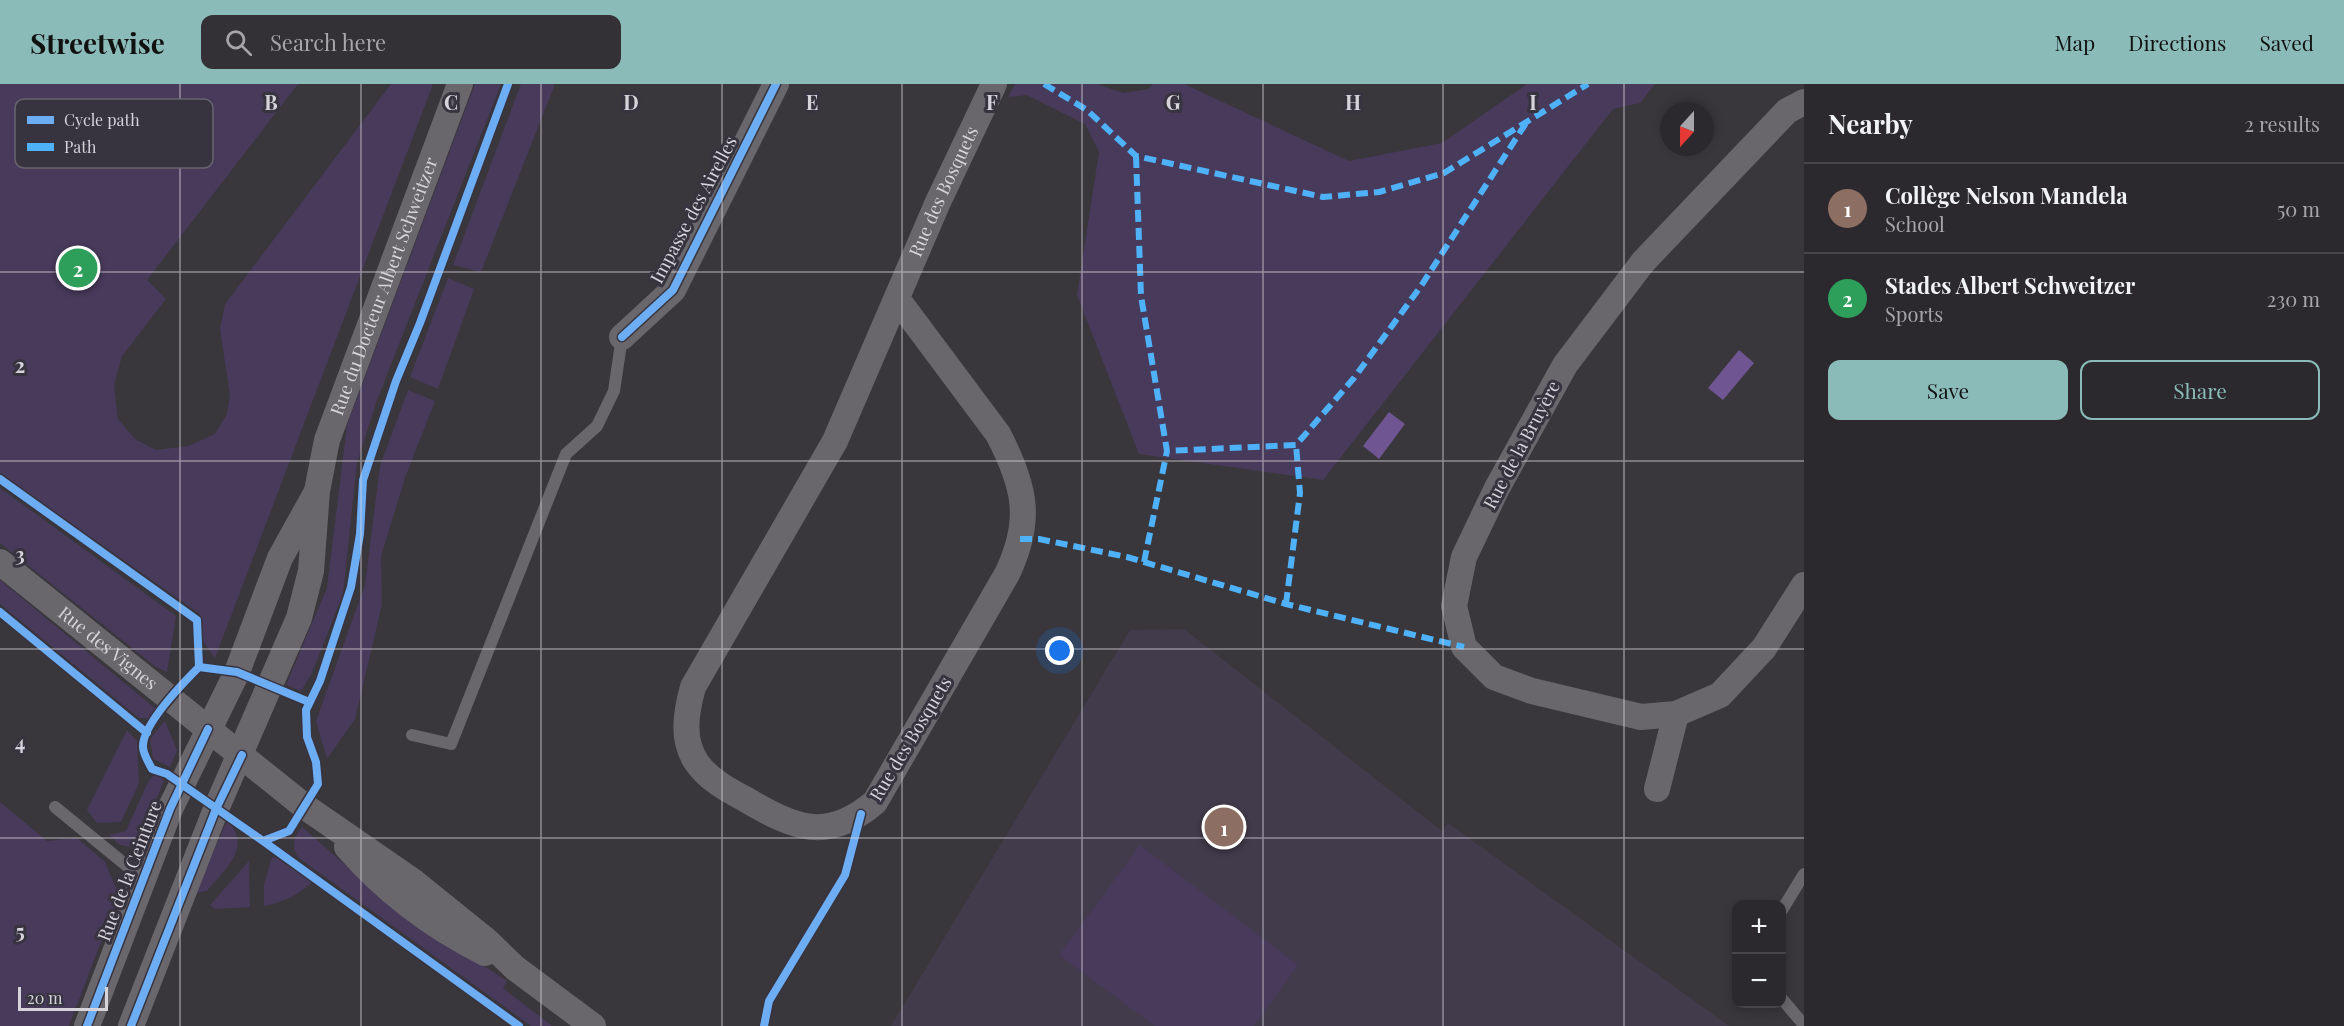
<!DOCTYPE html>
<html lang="en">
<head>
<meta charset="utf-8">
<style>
  :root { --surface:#2b292d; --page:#333135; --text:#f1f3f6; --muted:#a6a6aa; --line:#474549; --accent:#8bbbb9 }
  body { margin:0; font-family:"Playfair Display",serif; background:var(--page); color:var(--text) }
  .controls { position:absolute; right:18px; bottom:18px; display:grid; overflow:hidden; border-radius:12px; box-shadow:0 3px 9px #0003 }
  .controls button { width:54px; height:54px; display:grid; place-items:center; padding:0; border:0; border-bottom:2px solid var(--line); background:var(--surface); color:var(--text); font:30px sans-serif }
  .compass { position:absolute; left:1660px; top:18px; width:54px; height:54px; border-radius:50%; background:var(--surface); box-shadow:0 3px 9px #0003; rotate:201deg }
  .scale { position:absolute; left:18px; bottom:15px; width:90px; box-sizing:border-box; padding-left:6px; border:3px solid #d6d4da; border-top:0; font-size:16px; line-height:21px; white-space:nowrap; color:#d6d4da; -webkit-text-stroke:4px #38343f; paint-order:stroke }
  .you { position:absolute; left:1060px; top:567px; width:21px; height:21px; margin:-15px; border:4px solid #fff; border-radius:50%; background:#1a73e8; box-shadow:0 0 0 9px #1a73e833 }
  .badge { display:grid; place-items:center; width:39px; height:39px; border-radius:50%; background:var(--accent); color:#fff; font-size:20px; font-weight:700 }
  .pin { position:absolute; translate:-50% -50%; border:3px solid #fff; box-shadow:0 2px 6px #0006 }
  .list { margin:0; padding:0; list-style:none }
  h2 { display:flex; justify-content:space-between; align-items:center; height:78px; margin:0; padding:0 24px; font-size:26px }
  h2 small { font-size:20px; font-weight:400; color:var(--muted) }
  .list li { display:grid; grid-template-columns:39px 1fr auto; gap:18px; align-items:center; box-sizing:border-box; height:90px; padding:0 24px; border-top:2px solid var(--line) }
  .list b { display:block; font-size:22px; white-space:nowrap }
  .list p { margin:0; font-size:20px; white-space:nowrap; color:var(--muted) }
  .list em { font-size:20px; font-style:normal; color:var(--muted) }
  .actions { display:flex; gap:12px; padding:18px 24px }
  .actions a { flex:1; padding:14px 0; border:2px solid var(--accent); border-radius:12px; text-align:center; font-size:21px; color:var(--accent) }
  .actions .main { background:var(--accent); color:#111 }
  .icon { flex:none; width:33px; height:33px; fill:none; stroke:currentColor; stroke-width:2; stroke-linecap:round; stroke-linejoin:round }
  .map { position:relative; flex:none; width:1804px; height:942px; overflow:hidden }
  header { display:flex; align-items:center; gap:36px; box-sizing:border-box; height:84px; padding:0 30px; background:var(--accent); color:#111 }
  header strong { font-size:28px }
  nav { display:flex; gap:33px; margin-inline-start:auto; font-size:21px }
  .search { width:420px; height:54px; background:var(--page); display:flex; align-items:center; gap:15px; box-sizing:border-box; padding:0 21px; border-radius:12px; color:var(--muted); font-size:22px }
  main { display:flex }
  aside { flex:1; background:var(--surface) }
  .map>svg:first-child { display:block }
  .built { fill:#413b4b }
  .green { fill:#483a5b }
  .water { fill:#6f5591 }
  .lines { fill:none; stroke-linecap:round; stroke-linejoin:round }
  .lane { stroke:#69676c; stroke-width:12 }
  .street { stroke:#69676c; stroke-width:26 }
  .quiet { stroke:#4fb1f8; stroke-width:6; stroke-dasharray:12 6; stroke-linecap:butt }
  .cycleway-casing { stroke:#38343f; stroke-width:11 }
  .cycleway { stroke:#6dadf4; stroke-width:8 }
  .grid { fill:none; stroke:#d6d4da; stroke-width:1.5; stroke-opacity:0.55 }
  .labels { text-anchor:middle; stroke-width:6; stroke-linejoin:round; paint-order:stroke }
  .street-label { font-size:18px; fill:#d6d4da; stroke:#38343f }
  .key { fill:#38343f; stroke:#67646e; stroke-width:1.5 }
  .key-label { font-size:16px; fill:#d6d4da }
  .grid-label { font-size:20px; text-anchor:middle; font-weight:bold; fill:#d6d4da; stroke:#38343f; stroke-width:6; stroke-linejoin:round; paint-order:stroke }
</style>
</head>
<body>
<header>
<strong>Streetwise</strong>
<div class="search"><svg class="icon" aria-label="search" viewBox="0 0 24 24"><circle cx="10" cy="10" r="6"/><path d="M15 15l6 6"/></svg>Search here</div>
<nav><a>Map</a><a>Directions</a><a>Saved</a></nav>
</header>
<main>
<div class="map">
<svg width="1804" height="942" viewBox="0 0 1804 942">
  <rect width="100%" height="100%" fill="#39373c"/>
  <path class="built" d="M 1184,545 L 1442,747 L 1448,739 L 1729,942 L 891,942 L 1130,546 Z"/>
  <path class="green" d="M 0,0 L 298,0 L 147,196 L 166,215 L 122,272 L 114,301 L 118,335 L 135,355 L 156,366 L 188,362 L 215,350 L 227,330 L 230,311 L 220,245 L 225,220 L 391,0 L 433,0 L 215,574 L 201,554 L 200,530 L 0,389 Z
    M 475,0 L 501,0 L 376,319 L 357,379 L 343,510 L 311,591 L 301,607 L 286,601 L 327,504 L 347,341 Z
    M 521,0 L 555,0 L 481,188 L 453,181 Z
    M 1015,0 L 1097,0 L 1123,9 L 1149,5 L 1153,0 L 1184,0 L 1349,77 L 1442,59 L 1527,0 L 1655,0 L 1640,19 L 1613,25 L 1323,396 L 1139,370 L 1077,211 L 1099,68 L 1085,40 L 1027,11 L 1008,13 Z
    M 448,194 L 474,205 L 438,305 L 410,293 Z
    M 408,306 L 435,317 L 406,391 L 381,472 L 382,520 L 355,635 L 327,675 L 316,637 L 365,501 L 380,382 Z
    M 0,404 L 176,532 L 167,588 L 156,583 L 0,459 Z
    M 0,496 L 156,625 L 150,634 L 139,634 L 0,520 Z
    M 165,637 L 177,666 L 170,683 L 153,675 L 150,655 Z
    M 127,646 L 137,657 L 139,699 L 121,738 L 97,739 L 87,726 Z
    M 155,690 L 164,696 L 137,764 L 120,761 L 109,751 L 126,747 L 148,698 Z
    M 0,718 L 47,757 L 77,754 L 105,778 L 119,811 L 69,942 L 0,942 Z
    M 227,737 C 254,762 224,786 207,807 L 195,809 Z
    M 302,743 L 392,822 L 507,897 L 503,904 L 552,942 L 531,942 L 299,774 C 290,763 294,753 302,743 Z
    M 1140,761 L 1298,881 L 1254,942 L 1155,942 L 1059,871 Z
    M 272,773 L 277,774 L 312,798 C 297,812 284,818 264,822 L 264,800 Z
    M 249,777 L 250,823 L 215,825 L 210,821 Z"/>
  <path class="water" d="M 1739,266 L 1754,279 L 1723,316 L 1708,304 Z
    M 1389,328 L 1405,340 L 1379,375 L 1363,362 Z"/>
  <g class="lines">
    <path class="lane" d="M 412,651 L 451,660 L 566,370 L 597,342 L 614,307 L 622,253
      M 55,723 L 143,795
      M 1782,826 L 1804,790
      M 1782,915 L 1804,941"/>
    <g class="street">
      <path d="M 1804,18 L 1787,27 L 1643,178 L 1565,281 L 1497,404 L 1464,473 L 1454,522 L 1464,563 L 1494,593 L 1532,607 L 1641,633 L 1676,630 L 1720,611 L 1764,564 L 1804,501"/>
      <path id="s1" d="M 898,216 L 998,350 C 1025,402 1033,436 1007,490 L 875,718 C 827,759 794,744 745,715 C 728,706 708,695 697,679 C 681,656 686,628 693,603 L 835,357 L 938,118 L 994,0"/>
      <path d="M 622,253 L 673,206 L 776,0"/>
      <path id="s2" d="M 0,478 L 304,722 L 414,798 L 486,856 L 515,884 L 593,942"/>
      <path d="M 1657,705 L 1676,630"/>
      <path d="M 347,763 C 387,809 431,842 485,869"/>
      <path d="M 87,942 L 170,725 L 237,588 L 280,474 L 315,411"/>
      <path id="s3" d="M 131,942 L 216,725 L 299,534 L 311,487 L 317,407 L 327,356 L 460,0"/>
    </g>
    <path class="quiet" d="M 1044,0 L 1087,26 L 1136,72 L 1323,113 L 1379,108 L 1444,89 L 1588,0
      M 1136,72 L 1141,212 L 1167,367 L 1296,361 L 1354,294 L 1421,202 L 1526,39
      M 1020,455 L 1039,455 L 1127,473 L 1286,520 L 1464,563
      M 1144,478 L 1167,367
      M 1286,520 L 1300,409 L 1296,361"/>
    <defs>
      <path id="cycleway" d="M 622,253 L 673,206 L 776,0
        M 0,395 L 197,536 L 199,583
        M 0,528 L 147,649
        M 309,618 L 237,588 L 199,583 C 184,598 142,641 143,663 C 143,670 149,679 152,685 L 167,690 L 263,757 L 289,747 L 318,700 L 316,678 L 307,653 L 306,626 L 320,597 L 351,503 L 360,450 L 363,396 L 396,297 L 420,239 L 508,0
        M 263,757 L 519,942
        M 87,942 L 170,725 L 208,645
        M 131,942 L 216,725 L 242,671
        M 764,942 L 769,917 L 845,791 L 861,730"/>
    </defs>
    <use href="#cycleway" class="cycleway-casing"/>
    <use href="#cycleway" class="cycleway"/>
  </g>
  <path class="grid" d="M 180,0 L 180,942M 361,0 L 361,942M 541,0 L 541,942M 722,0 L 722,942M 902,0 L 902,942M 1082,0 L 1082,942M 1263,0 L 1263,942M 1443,0 L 1443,942M 1624,0 L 1624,942M 0,188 L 1804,188M 0,377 L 1804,377M 0,565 L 1804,565M 0,754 L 1804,754"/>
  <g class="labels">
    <g class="street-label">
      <text dy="6" stroke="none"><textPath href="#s1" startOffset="1416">Rue des Bosquets</textPath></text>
      <text transform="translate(694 126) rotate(-62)" y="6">Impasse des Airelles</text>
      <text dy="6" stroke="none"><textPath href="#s3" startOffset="786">Rue du Docteur Albert Schweitzer</textPath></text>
      <text transform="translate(1522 361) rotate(-62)" y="6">Rue de la Bruyère</text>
      <text dy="6" stroke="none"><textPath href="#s2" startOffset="138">Rue des Vignes</textPath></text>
      <text transform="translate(911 655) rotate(-59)" y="6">Rue des Bosquets</text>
      <text transform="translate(130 787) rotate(-69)" y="6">Rue de la Ceinture</text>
    </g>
  </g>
  <rect x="15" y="15" width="198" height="69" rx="9" class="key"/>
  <rect x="27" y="32" width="27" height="8" fill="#6dadf4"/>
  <rect x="27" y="59" width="27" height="8" fill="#4fb1f8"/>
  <g class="key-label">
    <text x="64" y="42">Cycle path</text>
    <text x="64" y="69">Path</text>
  </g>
  <g class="grid-label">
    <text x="271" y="26">B</text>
    <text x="451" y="26">C</text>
    <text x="631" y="26">D</text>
    <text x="812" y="26">E</text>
    <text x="992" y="26">F</text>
    <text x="1173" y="26">G</text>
    <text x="1353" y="26">H</text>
    <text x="1533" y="26">I</text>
    <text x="20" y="289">2</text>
    <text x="20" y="478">3</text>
    <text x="20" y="666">4</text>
    <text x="20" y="855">5</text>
  </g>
</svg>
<div class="controls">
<button>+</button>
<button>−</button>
</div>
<svg class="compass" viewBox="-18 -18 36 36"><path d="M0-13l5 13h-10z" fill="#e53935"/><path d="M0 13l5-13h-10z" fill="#a6a6aa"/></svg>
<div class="scale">20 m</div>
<div class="you"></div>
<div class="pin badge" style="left:1224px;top:743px;background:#8d6e63">1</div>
<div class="pin badge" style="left:78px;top:184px;background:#2e9e5b">2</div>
</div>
<aside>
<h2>Nearby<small>2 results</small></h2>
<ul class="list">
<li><span class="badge" style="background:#8d6e63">1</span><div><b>Collège Nelson Mandela</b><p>School</p></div><em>50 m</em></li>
<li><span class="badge" style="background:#2e9e5b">2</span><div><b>Stades Albert Schweitzer</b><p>Sports</p></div><em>230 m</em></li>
</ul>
<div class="actions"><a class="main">Save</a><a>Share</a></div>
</aside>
</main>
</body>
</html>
